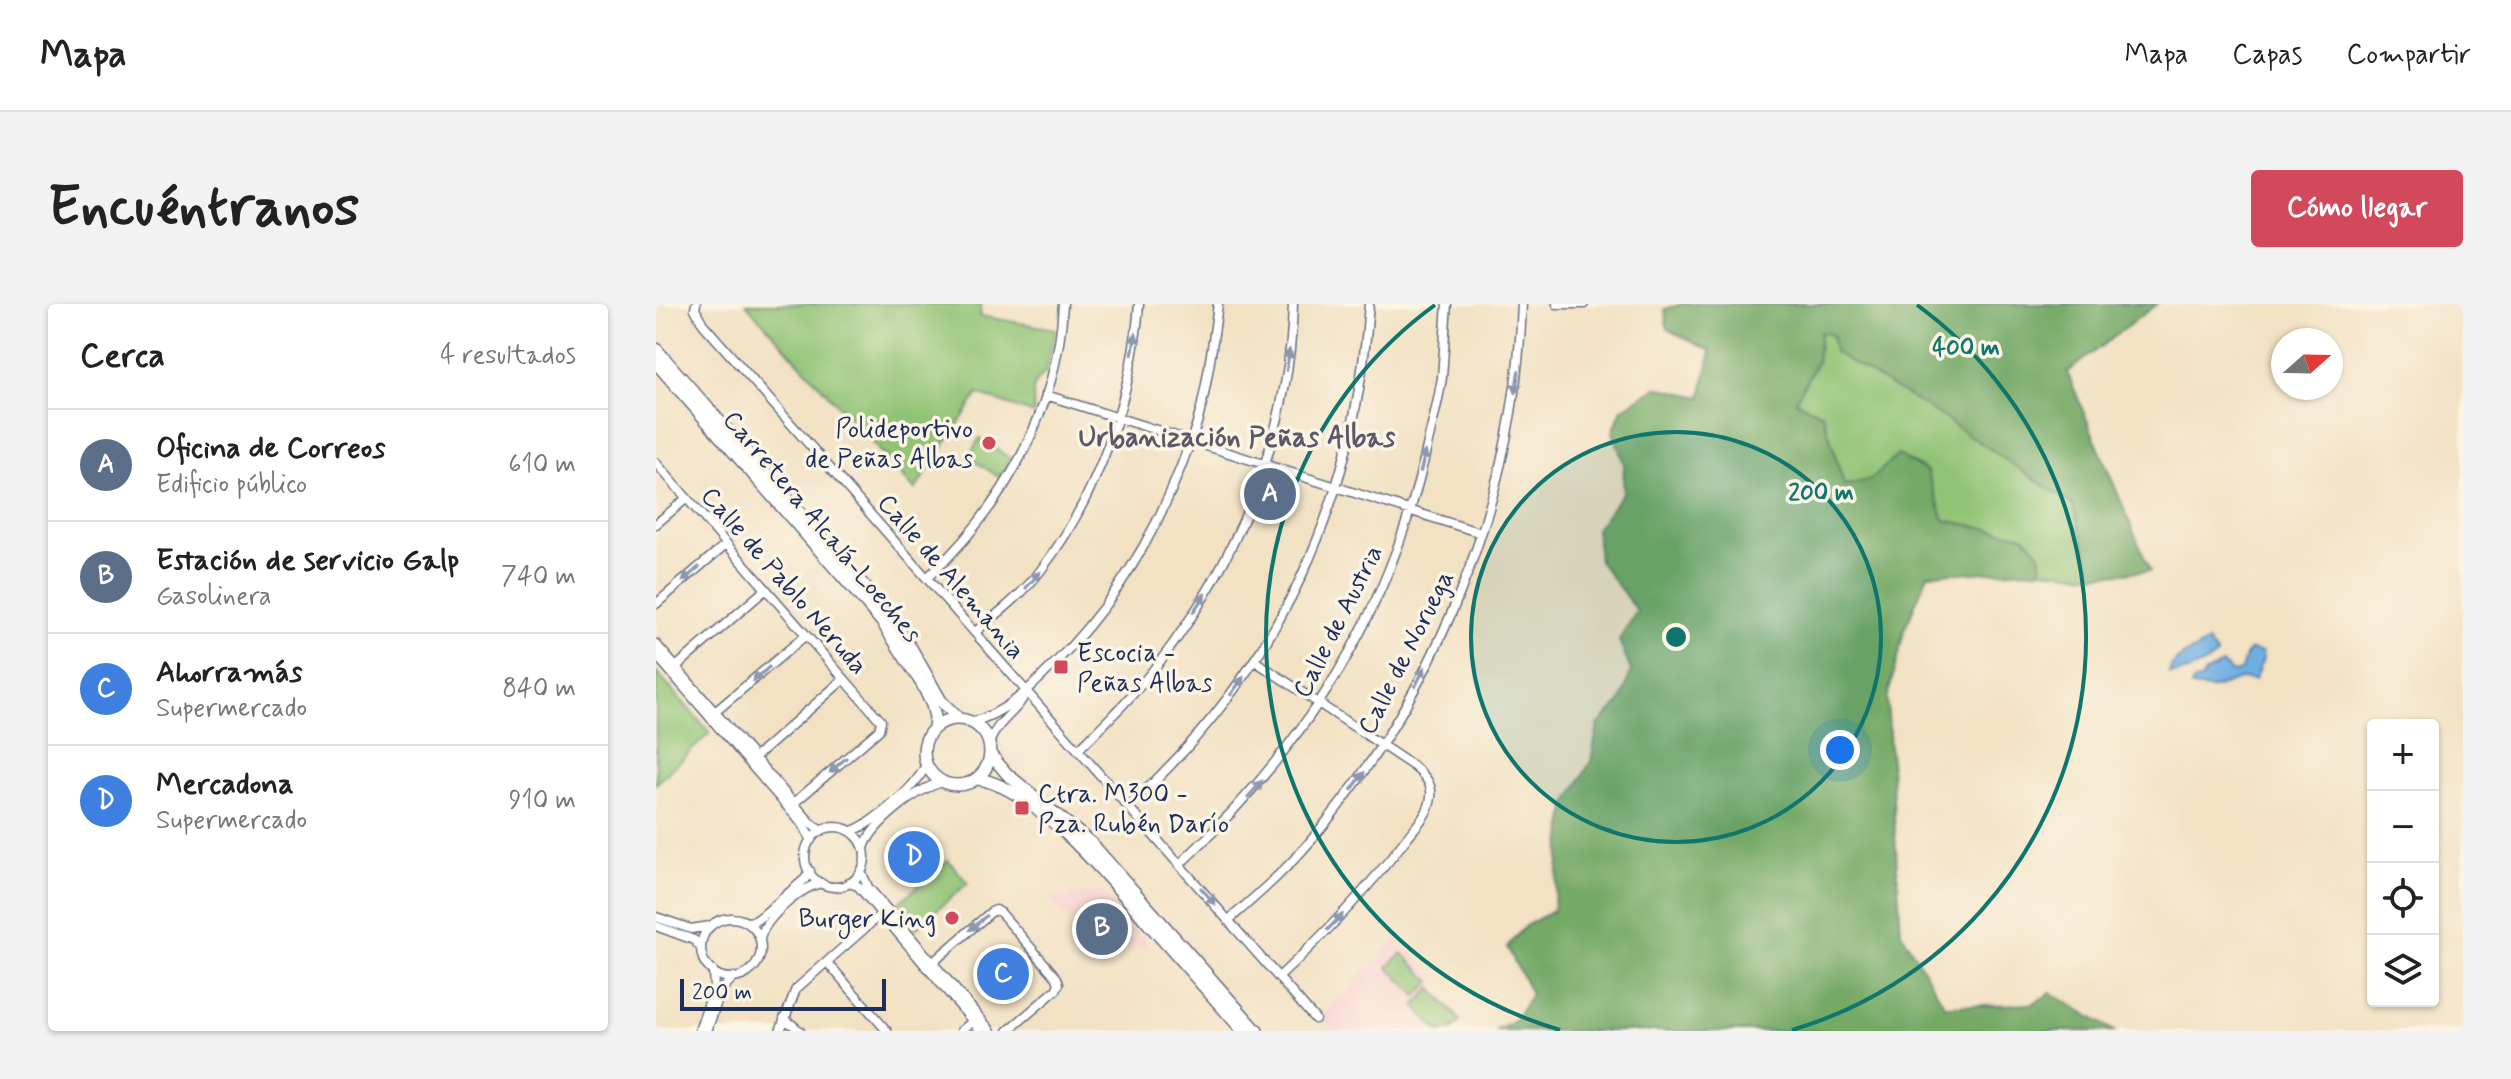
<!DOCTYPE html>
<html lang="es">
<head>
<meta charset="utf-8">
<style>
  :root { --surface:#fff; --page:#f2f2f2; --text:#222; --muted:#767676; --line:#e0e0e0; --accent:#d1495b }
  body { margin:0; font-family:Mynerve,sans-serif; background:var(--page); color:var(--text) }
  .controls { position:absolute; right:24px; bottom:24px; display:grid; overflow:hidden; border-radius:8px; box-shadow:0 2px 6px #0004 }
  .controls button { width:72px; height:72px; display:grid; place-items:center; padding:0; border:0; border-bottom:2px solid var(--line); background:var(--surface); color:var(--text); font:40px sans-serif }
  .compass { position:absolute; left:1615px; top:24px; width:72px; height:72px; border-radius:50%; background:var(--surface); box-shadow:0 2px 6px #0004; rotate:70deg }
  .scale { position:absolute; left:24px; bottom:20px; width:206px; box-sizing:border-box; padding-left:8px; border:4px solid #1b2f5e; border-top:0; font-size:22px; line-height:28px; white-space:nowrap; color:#1b2f5e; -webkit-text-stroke:6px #fcf5e5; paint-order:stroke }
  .you { position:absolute; left:1184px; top:446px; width:28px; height:28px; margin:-20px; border:6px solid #fff; border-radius:50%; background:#1a73e8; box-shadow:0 0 0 12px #1a73e833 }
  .badge { display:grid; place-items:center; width:52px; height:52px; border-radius:50%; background:var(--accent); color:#fff; font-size:26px; font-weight:700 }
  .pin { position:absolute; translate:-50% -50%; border:4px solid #fff; box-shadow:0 2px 8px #0006 }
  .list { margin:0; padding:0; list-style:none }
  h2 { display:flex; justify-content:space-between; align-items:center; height:104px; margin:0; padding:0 32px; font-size:34px }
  h2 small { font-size:26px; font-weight:400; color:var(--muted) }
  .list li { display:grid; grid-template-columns:52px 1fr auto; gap:24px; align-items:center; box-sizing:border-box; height:112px; padding:0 32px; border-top:2px solid var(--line) }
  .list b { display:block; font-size:30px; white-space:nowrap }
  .list p { margin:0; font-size:26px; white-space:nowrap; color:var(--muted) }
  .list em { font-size:26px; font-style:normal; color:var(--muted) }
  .icon { flex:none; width:44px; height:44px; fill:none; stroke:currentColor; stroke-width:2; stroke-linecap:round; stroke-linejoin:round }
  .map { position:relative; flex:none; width:1807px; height:727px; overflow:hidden; border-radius:8px }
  header { display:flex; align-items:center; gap:48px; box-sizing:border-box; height:112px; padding:0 40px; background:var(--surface); border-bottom:2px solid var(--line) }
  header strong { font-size:38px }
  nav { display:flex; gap:44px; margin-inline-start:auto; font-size:28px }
  .intro { display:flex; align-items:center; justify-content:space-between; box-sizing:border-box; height:192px; padding:0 48px }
  h1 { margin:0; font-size:56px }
  .button { padding:20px 36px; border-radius:8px; background:var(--accent); color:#fff; font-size:28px; font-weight:700 }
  main { display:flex; gap:48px; padding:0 48px }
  aside { flex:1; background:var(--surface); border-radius:8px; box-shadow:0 2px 6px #0004 }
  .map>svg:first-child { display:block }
  .built { fill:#f7d0ce }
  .green { fill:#90c374; stroke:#567969; stroke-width:2 }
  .forest { fill:#74a966; stroke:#486c62; stroke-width:2 }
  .water { fill:#6eafe2; stroke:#446fa0; stroke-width:2 }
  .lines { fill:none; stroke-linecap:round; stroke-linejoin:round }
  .minor-casing { stroke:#666d81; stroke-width:11 }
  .secondary-casing { stroke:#666d81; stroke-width:14 }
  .minor { stroke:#fff; stroke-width:8 }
  .secondary { stroke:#fff; stroke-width:11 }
  .oneway { fill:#8d97ae }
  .ring { fill:none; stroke:#0f766e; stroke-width:4 }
  .poi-dot { fill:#d1495b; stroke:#fcf5e5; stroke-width:3 }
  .labels { text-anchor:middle; stroke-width:7; stroke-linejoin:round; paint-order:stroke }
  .poi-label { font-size:26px; fill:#1b2f5e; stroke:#fcf5e5; text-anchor:end }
  .street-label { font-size:26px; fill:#1b2f5e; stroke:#fcf5e5 }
  .neighbourhood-label { font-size:28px; font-weight:bold; fill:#5d5869; stroke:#fcf5e5 }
  .centre { fill:#0f766e; stroke:#fcf5e5; stroke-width:4 }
  .ring-label { font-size:24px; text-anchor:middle; font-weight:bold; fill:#0f766e; stroke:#fcf5e5; stroke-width:7; stroke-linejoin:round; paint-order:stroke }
</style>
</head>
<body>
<header>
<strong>Mapa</strong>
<nav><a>Mapa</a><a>Capas</a><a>Compartir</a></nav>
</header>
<div class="intro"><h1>Encuéntranos</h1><a class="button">Cómo llegar</a></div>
<main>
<aside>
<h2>Cerca<small>4 resultados</small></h2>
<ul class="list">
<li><span class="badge" style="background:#5c6f8a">A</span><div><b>Oficina de Correos</b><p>Edificio público</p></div><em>610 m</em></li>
<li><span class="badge" style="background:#5c6f8a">B</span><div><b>Estación de servicio Galp</b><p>Gasolinera</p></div><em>740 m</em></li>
<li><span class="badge" style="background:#3f7fe0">C</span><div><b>Ahorramás</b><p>Supermercado</p></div><em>840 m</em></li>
<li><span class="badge" style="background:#3f7fe0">D</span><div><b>Mercadona</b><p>Supermercado</p></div><em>910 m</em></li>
</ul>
</aside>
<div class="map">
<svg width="1807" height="727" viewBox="0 0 1807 727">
  <rect width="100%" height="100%" fill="#fcf5e5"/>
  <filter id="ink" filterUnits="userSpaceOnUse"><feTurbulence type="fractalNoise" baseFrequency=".0125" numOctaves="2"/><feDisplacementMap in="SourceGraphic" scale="16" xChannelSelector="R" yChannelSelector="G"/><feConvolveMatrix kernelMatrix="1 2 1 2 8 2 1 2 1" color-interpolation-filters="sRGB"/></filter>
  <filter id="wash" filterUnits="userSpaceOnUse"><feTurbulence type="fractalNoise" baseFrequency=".006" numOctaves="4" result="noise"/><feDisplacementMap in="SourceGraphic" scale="32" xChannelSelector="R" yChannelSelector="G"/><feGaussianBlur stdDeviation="1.8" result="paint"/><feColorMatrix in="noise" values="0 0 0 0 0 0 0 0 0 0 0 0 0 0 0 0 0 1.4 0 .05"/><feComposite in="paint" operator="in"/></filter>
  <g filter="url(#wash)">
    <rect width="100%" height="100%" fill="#f2e1c3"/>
    <path class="built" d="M 445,587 L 491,638 L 489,642 L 446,652 L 430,637 L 393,595 Z
      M 741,635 L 783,677 L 778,682 L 806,716 L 795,727 L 677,727 L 664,713 Z"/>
    <path class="green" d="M 90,0 L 325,0 L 324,12 L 400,25 L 390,68 L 380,78 L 377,86 L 378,110 L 322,90 L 259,186 Z
      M 1164,28 L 1176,31 L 1179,48 L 1285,112 L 1417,201 L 1437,271 L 1386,266 L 1384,250 L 1369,232 L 1288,216 L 1271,167 L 1188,181 L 1167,111 L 1138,97 L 1161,58 Z
      M 324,134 L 355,155 L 343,173 L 312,153 Z
      M 0,368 L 54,429 L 0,480 Z
      M 292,556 L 312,579 L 259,625 L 239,602 Z
      M 746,649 L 775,677 L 761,692 L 732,663 Z
      M 775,684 L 805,717 L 795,727 L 782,727 L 759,702 Z"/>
    <path class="forest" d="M 1026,0 L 1501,0 L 1411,68 L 1494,267 L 1437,271 L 1417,201 L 1285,112 L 1178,48 L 1176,31 L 1164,28 L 1161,58 L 1139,97 L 1167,110 L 1188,181 L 1214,176 L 1242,151 L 1271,167 L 1288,216 L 1369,232 L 1384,250 L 1386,266 L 1272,270 L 1249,324 L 1231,395 L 1245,628 L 1289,702 L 1376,700 L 1395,689 L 1458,727 L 839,727 L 858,718 L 875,690 L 851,643 L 869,622 L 897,607 L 910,502 L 935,457 L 942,421 L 965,397 L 975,367 L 963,336 L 981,307 L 943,257 L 940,225 L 967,188 L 968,160 L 957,128 L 966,105 L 1001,83 L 1045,93 L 1055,47 L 1011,25 L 1009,5 Z"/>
    <path class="water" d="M 1552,338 L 1561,352 C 1549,360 1528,371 1513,370 C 1515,353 1540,347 1552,338 Z
      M 1594,346 L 1606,348 L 1607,355 L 1598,376 L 1584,375 L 1555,385 L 1535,383 L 1537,378 L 1546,375 L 1549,368 L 1567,360 L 1576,369 L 1585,367 L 1589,352 Z"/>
  </g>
  <g filter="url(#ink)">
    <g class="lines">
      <defs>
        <path id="minor" d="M 40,0 L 39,5 L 47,20 L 659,715
          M 901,0 L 928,0
          M 390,91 L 825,229
          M 0,159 L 225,417 L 223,426 L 138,499
          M 0,220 L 31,194
          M 271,274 C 348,203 402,106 407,0
          M 0,300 L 70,240
          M 319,328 C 343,309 367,290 385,266 C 442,192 476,92 483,0
          M 0,340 L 154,518 L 165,527
          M 0,351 L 148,522 L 155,536
          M 599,357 L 757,462 C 767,470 777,479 775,493 C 774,509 759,523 750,535 C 712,585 669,630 623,673
          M 20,363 L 110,285
          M 59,408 L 150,331
          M 315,418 C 348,411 376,383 399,359 C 456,302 497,236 526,160 C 532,143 540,126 544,108 C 553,73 557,36 562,0
          M 333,439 C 343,414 362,408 370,388
          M 423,445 C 450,418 479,390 502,360 C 581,258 634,130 637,0
          M 98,454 L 188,375
          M 473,502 C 623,364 699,203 713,0
          M149 553a30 30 0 1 1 60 0a30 30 0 1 1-60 0Z
          M 195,527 C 215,522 266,479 270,459
          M 208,544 C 216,519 262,484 287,478
          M 524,560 C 651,441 735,309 772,138 C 777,117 783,95 786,73 C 788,49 789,24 791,0
          M 205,567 L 212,583 L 335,727
          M 193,579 L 202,582 L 207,588 L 325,727
          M 0,613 L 35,625 L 54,622
          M45 644a30 30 0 1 1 60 0a30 30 0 1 1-60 0Z
          M 573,616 C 600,592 629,567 652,540 C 780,390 859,197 866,0
          M 90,618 L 99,617 L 106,612 L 149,575 L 154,567
          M 0,622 L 38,636 L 45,644
          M 104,635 C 108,615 145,583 165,579
          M 171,658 L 231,727
          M 276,659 L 335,608 L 340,606 L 345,609 L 401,674 L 403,680 L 400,686 L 352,727
          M 128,714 L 144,727
          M 43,727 L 58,684 L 57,667
          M 51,727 L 65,686 L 78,673
          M 124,727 L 140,685 L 225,610
          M 305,727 L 317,717"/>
        <path id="secondary" d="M 0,45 L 210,284 L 255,344 L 285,397 L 303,415
          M 0,59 L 226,318 L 266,380 L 276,401 L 279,413 L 278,424
          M268 448a33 33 0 1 1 66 0a33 33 0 1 1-66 0Z
          M 335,451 L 351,470 L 436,540 L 601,727
          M 322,475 C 381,484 458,580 497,625 C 527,659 557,693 587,727"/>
      </defs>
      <use href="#minor" class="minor-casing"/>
      <use href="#secondary" class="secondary-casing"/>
      <use href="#minor" class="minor"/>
      <use href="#secondary" class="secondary"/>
    </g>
    <defs><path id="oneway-solid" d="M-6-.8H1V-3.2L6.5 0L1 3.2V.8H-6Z" transform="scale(2)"/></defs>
    <g class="oneway">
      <use href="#oneway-solid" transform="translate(478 40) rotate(-80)"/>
      <use href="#oneway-solid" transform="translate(632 56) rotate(-82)"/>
      <use href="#oneway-solid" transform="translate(861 78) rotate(98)"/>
      <use href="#oneway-solid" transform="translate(767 157) rotate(-77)"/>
      <use href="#oneway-solid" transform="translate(35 270) rotate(139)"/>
      <use href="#oneway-solid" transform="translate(377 276) rotate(-49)"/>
      <use href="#oneway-solid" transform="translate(543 299) rotate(-58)"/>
      <use href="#oneway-solid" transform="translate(105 370) rotate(140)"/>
      <use href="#oneway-solid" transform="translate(764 373) rotate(-63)"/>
      <use href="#oneway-solid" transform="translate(581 382) rotate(-54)"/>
      <use href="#oneway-solid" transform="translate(182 461) rotate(139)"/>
      <use href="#oneway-solid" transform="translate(702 477) rotate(-54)"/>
      <use href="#oneway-solid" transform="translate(599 485) rotate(-49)"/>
      <use href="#oneway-solid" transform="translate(552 592) rotate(49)"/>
      <use href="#oneway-solid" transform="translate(679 618) rotate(-46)"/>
      <use href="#oneway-solid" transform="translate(322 619) rotate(139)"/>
    </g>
  </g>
  <circle cx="1020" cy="333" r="205" fill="#0f766e" fill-opacity=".12"/>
  <g class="ring">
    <circle cx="1020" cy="333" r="205"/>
    <path d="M904 726A410 410 0 0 1 779 1M1261 1A410 410 0 0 1 1136 726"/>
  </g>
  <g class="poi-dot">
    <circle cx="333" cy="139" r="8"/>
    <rect x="397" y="355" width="16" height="16" rx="4"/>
    <rect x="358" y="496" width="16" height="16" rx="4"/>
    <circle cx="296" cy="614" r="8"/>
  </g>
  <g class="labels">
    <g class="poi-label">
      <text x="317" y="133">Polideportivo<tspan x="317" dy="30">de Peñas Albas</tspan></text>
      <text x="421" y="357" text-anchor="start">Escocia -<tspan x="421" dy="30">Peñas Albas</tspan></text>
      <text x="382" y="498" text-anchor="start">Ctra. M300 -<tspan x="382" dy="30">Pza. Rubén Darío</tspan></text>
      <text x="280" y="623">Burger King</text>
    </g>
    <g class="street-label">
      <text transform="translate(167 222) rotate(50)" y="9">Carretera Alcalá-Loeches</text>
      <text transform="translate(296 272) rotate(49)" y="9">Calle de Alemania</text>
      <text transform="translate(129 276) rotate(49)" y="9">Calle de Pablo Neruda</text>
      <text transform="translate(681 317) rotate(-63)" y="9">Calle de Austria</text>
      <text transform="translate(749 348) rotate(-63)" y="9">Calle de Noruega</text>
    </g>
    <g class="neighbourhood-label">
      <text x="581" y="142">Urbanización Peñas Albas</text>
    </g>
  </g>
  <circle cx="1020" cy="333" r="12" class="centre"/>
  <g class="ring-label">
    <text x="1310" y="51">400 m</text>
    <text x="1165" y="196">200 m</text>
  </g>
</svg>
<div class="controls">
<button>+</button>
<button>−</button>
<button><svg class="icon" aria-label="locate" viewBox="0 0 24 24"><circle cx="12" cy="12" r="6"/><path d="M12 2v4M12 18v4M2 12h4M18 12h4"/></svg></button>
<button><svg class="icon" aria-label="layers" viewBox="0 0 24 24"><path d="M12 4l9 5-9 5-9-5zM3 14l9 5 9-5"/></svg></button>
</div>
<svg class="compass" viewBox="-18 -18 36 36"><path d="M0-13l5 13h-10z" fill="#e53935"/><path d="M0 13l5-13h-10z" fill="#767676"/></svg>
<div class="scale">200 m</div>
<div class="you"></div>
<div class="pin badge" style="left:614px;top:190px;background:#5c6f8a">A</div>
<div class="pin badge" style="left:446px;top:625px;background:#5c6f8a">B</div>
<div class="pin badge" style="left:347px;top:670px;background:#3f7fe0">C</div>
<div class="pin badge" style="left:258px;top:553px;background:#3f7fe0">D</div>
</div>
</main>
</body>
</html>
